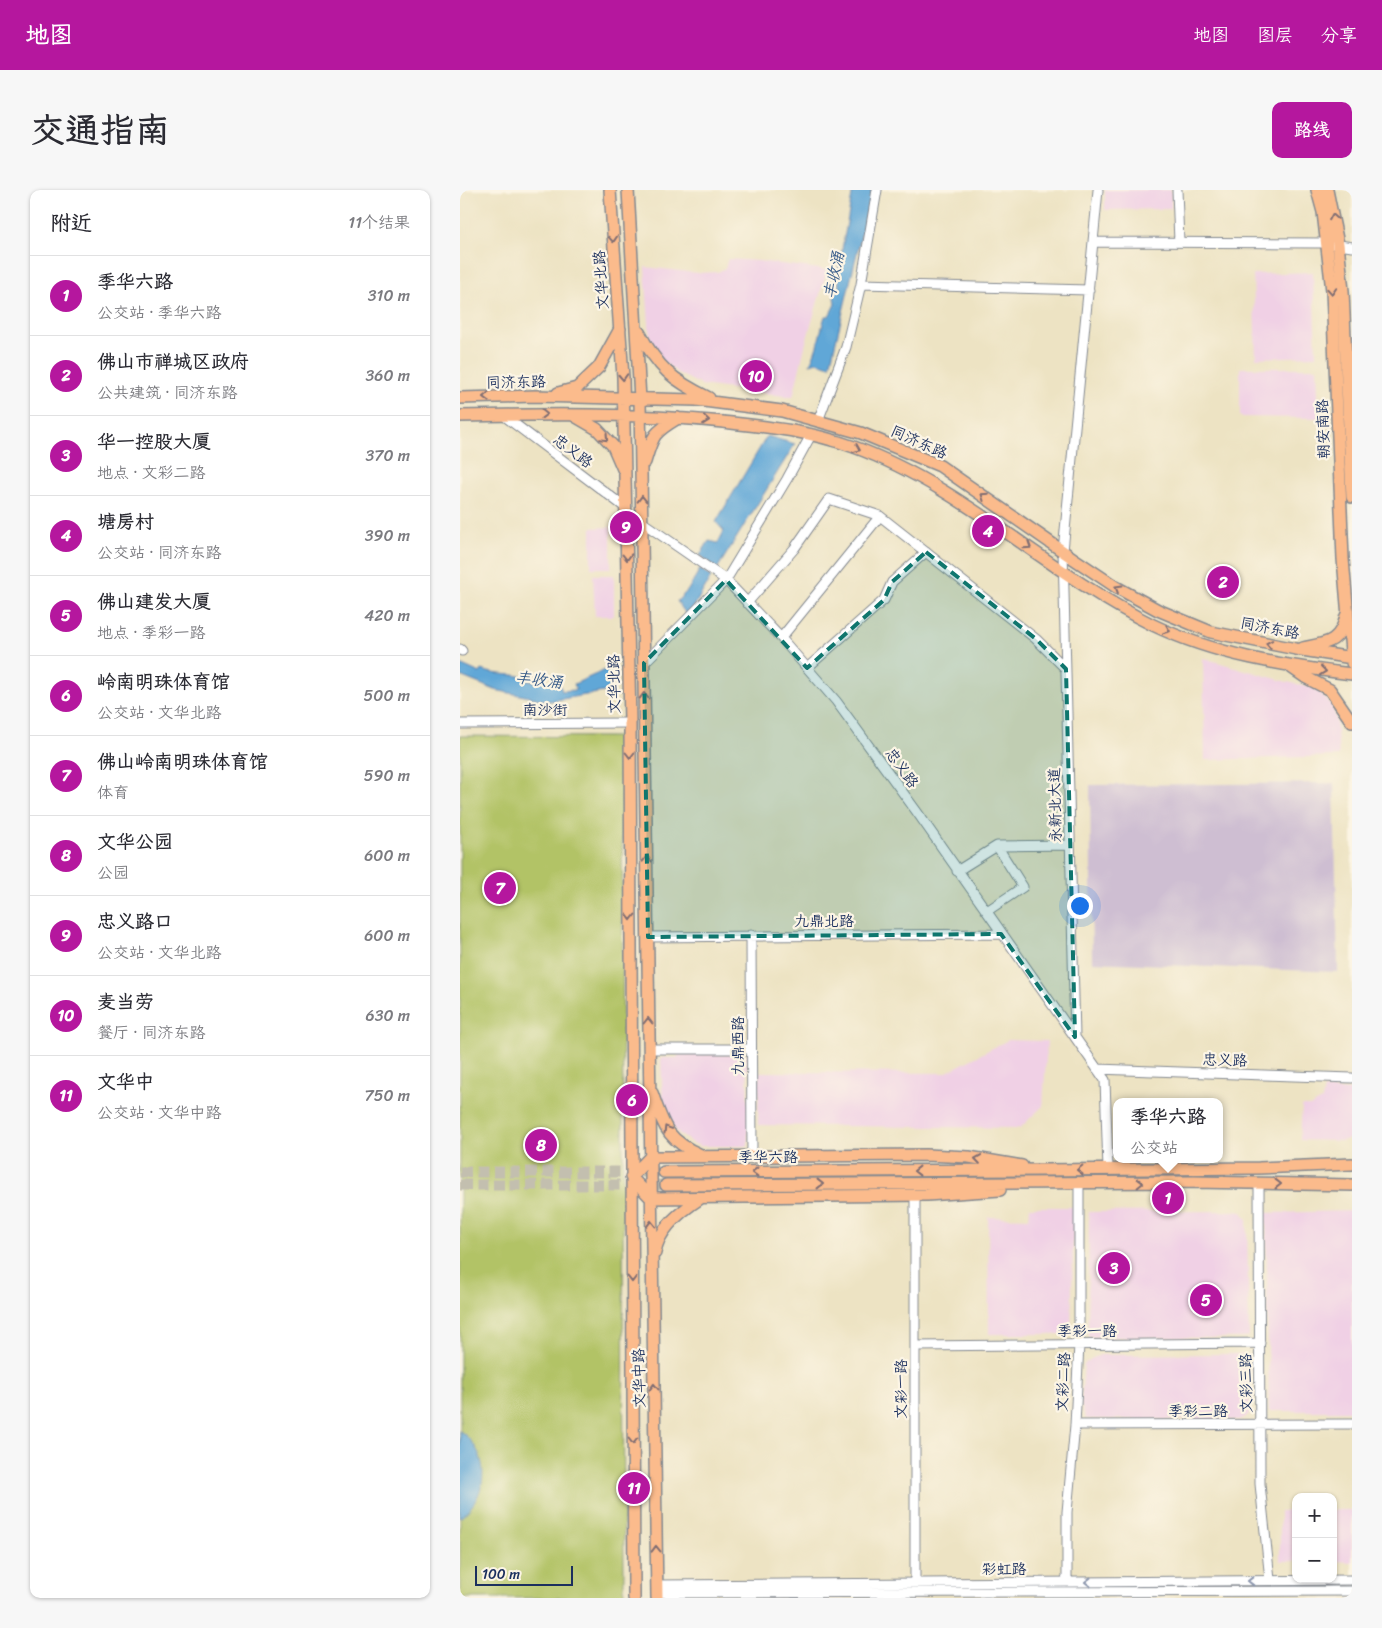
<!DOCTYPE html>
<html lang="zh">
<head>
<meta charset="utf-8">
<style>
  :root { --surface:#fff; --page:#f7f7f7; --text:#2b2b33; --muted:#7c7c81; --line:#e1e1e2; --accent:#b5179e }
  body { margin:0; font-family:Sriracha,"LXGW WenKai TC",sans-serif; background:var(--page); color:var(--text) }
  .controls { position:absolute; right:15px; bottom:15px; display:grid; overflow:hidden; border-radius:10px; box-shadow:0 1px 4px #0004 }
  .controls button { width:45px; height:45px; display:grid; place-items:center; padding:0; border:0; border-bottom:1px solid var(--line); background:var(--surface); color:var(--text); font:25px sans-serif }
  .scale { position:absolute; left:15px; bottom:12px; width:98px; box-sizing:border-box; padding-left:5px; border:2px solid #1b2f5e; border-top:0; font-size:14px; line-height:18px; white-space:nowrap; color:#1b2f5e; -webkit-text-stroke:4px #fcf5e5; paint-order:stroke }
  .you { position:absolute; left:619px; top:715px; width:18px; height:18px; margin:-12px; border:4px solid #fff; border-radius:50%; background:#1a73e8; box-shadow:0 0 0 8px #1a73e833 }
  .badge { display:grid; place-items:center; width:32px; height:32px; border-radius:50%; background:var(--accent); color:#fff; font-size:16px; font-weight:700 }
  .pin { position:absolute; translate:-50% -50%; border:2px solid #fff; box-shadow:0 1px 5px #0006 }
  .popup { position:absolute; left:653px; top:908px; width:110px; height:65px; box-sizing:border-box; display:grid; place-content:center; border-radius:10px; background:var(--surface); filter:drop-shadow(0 1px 4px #0005); font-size:16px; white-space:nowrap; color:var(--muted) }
  .popup b { font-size:19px; color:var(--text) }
  .popup::after { content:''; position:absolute; left:50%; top:100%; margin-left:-10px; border:10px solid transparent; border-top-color:var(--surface) }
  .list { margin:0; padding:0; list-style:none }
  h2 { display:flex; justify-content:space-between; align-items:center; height:65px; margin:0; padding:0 20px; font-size:21px }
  h2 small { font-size:16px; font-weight:400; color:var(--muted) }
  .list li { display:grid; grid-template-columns:32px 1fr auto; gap:15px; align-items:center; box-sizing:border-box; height:80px; padding:0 20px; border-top:1px solid var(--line) }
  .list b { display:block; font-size:19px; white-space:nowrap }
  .list p { margin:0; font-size:16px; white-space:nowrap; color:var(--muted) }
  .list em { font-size:16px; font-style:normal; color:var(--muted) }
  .map { position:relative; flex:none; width:892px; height:1408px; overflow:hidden; border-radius:10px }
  header { display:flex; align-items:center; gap:30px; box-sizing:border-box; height:70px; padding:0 25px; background:var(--accent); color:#fff }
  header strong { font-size:24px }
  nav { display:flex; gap:28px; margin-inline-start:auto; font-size:18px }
  .intro { display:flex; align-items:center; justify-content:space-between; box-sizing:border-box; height:120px; padding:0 30px }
  h1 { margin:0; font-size:35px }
  .button { padding:12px 22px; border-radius:10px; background:var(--accent); color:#fff; font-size:18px; font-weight:700 }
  main { display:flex; gap:30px; padding:0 30px }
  aside { flex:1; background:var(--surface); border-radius:10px; box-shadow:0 1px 4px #0004 }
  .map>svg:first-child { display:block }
  .built { fill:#f0d0e5 }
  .industrial { fill:#cebed2 }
  .green { fill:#b2c366; stroke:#667962 }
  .water { fill:#61a7d7; stroke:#3e6b9a }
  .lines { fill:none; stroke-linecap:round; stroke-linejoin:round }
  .major-tunnel { stroke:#c3bfaf; stroke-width:11; stroke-dasharray:11 5.5; stroke-linecap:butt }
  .minor-casing { stroke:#848990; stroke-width:11 }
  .major-casing { stroke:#848990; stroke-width:14 }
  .minor { stroke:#fff; stroke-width:9 }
  .major { stroke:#fbbb8c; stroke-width:11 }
  .oneway { stroke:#806e73 }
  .oneway2 { stroke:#8d97ae }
  .marked { fill:#0f766e; fill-opacity:0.2; stroke:#0f766e; stroke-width:4; stroke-dasharray:10 6; stroke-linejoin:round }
  .labels { text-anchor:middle; stroke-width:4.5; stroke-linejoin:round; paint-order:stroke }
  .street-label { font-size:15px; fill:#1b2f5e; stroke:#fcf5e5 }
  .water-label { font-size:16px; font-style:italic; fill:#345988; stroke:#fcf5e5 }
</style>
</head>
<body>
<header>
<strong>地图</strong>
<nav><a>地图</a><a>图层</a><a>分享</a></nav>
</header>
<div class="intro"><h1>交通指南</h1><a class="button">路线</a></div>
<main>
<aside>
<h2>附近<small>11个结果</small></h2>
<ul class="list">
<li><span class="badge">1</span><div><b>季华六路</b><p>公交站 · 季华六路</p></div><em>310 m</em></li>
<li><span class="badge">2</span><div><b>佛山市禅城区政府</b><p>公共建筑 · 同济东路</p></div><em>360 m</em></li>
<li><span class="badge">3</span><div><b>华一控股大厦</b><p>地点 · 文彩二路</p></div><em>370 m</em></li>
<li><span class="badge">4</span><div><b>塘房村</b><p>公交站 · 同济东路</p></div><em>390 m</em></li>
<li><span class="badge">5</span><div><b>佛山建发大厦</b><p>地点 · 季彩一路</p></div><em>420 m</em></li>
<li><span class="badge">6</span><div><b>岭南明珠体育馆</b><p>公交站 · 文华北路</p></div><em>500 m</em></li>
<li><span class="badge">7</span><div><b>佛山岭南明珠体育馆</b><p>体育</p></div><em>590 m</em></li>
<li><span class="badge">8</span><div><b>文华公园</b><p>公园</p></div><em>600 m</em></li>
<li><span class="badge">9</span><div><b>忠义路口</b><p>公交站 · 文华北路</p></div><em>600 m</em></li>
<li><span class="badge">10</span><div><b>麦当劳</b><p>餐厅 · 同济东路</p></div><em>630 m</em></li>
<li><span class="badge">11</span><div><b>文华中</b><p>公交站 · 文华中路</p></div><em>750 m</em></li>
</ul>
</aside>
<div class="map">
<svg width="892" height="1408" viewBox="0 0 892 1408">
  <rect width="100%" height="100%" fill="#fcf5e5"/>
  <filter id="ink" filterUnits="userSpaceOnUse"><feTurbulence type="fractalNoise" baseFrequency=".02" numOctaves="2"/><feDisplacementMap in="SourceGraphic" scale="10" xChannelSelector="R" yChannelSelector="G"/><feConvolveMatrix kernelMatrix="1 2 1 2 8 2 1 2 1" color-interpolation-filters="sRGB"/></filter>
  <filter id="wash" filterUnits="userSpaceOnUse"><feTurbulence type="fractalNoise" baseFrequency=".0096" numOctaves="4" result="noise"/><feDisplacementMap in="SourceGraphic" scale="20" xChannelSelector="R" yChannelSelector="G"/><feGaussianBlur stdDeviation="1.12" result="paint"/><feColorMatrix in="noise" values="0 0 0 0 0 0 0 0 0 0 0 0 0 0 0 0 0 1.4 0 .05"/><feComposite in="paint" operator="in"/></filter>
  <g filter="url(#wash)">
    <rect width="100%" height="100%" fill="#ede3c3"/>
    <path class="built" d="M 645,0 L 711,0 L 711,19 L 645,20 Z
      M 268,69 L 299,71 L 367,80 L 346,152 L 333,207 L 241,195 L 218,183 L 201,170 L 190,149 L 185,77 L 238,83 L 258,82 L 265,78 Z
      M 853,82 L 856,166 L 796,168 L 793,84 Z
      M 780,178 L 857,178 L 859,228 L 780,227 Z
      M 151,337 L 151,378 L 131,378 L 131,338 Z
      M 133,385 L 154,385 L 154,426 L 135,426 Z
      M 743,468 L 827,492 L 851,497 L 861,504 L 872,515 L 876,529 L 879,566 L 745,570 Z
      M 548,850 L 587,851 L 583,916 L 560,938 L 298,935 L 299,882 L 485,883 Z
      M 219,864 L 287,865 L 288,956 L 240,956 L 229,951 L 217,942 L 208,929 L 203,915 L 201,868 L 217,868 Z
      M 864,899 L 892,901 L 892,948 L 881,951 L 840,950 L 842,916 L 851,916 L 862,910 Z
      M 570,1017 L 614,1017 L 611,1142 L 607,1144 L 529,1144 L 528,1027 L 569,1028 Z
      M 781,1021 L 787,1029 L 789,1146 L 785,1148 L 628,1147 L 629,1022 Z
      M 892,1021 L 892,1221 L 809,1221 L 806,1023 Z
      M 782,1164 L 791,1170 L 789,1224 L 782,1230 L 626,1229 L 621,1215 L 624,1174 L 631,1169 L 640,1165 Z
      M 873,1320 L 892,1320 L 892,1372 L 873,1371 Z
      M 820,1321 L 836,1321 L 836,1371 L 820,1371 Z"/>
    <path class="industrial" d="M 874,593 L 878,782 L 632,772 L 630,595 Z"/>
    <path class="green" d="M 0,546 L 162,547 L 164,1408 L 0,1408 Z"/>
    <path class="water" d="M 393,0 L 412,0 L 370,176 L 357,172 L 350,174 C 358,158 360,143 365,126 L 369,126 L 375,114 L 374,107 L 379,96 L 378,88 L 380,81 L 378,81 Z
      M 307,246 L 335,254 L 257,379 L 240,365 L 249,351 L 258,353 L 264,341 L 256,332 Z
      M 240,379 L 251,387 L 228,427 L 217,411 L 228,400 Z
      M 0,474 L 20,483 L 22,480 C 37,486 53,483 68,488 L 67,491 L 99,493 L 102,501 L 116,500 L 114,494 L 152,477 L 154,493 L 144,502 L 90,511 L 35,500 L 0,486 Z
      M 0,1241 C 32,1264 29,1305 0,1328 Z"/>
  </g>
  <g filter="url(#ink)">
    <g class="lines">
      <path class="major-tunnel" d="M 0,982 L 199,982
        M 0,995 L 206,995"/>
      <defs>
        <path id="minor" d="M 717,0 L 719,52
          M 634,52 L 867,53 L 892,57
          M 401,94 L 629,100
          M 43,225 L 166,318
          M 358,231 L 386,157 L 401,94 L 417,0
          M 182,332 L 266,390 L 321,448 L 376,511 L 457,622 L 645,890 L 648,979
          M 287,413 L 334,359 L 369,309 L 420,326 L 576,449 L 606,479
          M 321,448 L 420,326
          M 0,459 L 2,461
          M 184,473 L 266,390 L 327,289 L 351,245
          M 347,478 L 424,410 L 432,392 L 466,362
          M 0,534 L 170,533
          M 497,681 L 537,656 L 610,655
          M 527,721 L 563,697 L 537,656
          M 291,745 L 292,966
          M 188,747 L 541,744
          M 615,847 L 603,361 L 638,0
          M 189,859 L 291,859
          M 637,879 L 892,888
          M 799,994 L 800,1294 L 810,1390
          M 455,1005 L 455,1393
          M 455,1156 L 800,1153
          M 615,1235 L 892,1234
          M 607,1392 L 607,1322 L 615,1235 L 619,1154 L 619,994
          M 197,1395 L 892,1390
          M 197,1403 L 892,1401"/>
        <path id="major" d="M 150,0 L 163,187 L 170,533 L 174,1408
          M 168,0 L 180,209 L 197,1408
          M 857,0 L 863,22 L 872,101 L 883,369 L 892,473
          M 867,0 L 878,54 L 883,101 L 892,307
          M 179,142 C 198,178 212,190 249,208
          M 98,203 L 117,198 L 139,177 L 160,139
          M 0,208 L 75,206 L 236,210 L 322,221 L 401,243 L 480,276 L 614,369 L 656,397 L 698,420 L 751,442 L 836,459 L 892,468
          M 113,225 L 137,239 L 153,256 L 163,279
          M 0,226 C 88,224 175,223 263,232 C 309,237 349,241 394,257 C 504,297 589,384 693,435 C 755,465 824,476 892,484
          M 185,272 C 193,245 193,243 218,228
          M 843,458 C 867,453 880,453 886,426
          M 832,478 L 845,487 L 870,500 L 892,532
          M 192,903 C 204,936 206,950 241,965
          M 204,982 L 583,980 L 799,978 L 892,974
          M 171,987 L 191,1008 L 467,1005 L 540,1000
          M 171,987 L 190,967 L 466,965 L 509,967 L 562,976
          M 206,995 L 734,992 L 892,995
          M 195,1063 C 198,1039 221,1021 241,1008"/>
      </defs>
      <use href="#minor" class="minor-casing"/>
      <use href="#major" class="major-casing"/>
      <use href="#minor" class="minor"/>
      <use href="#major" class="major"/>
    </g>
    <defs><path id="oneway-chevron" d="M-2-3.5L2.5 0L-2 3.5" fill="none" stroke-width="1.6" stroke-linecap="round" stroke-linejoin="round" transform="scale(1.25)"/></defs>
    <g class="oneway">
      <use href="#oneway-chevron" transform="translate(873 27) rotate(-100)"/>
      <use href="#oneway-chevron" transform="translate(153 49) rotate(86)"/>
      <use href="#oneway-chevron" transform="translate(872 101) rotate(86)"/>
      <use href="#oneway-chevron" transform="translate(163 187) rotate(87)"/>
      <use href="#oneway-chevron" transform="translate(26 207) rotate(179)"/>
      <use href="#oneway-chevron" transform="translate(84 224) rotate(1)"/>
      <use href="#oneway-chevron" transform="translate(246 230) rotate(6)"/>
      <use href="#oneway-chevron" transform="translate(145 248) rotate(47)"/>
      <use href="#oneway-chevron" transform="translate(397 259) rotate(22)"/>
      <use href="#oneway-chevron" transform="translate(524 306) rotate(-145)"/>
      <use href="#oneway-chevron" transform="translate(182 309) rotate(-91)"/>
      <use href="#oneway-chevron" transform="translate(568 356) rotate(33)"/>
      <use href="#oneway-chevron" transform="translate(167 367) rotate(89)"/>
      <use href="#oneway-chevron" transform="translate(658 398) rotate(-149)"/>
      <use href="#oneway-chevron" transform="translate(707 440) rotate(22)"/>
      <use href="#oneway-chevron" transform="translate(809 454) rotate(-169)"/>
      <use href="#oneway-chevron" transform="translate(863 481) rotate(7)"/>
      <use href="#oneway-chevron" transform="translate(184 506) rotate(-91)"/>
      <use href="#oneway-chevron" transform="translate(170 565) rotate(90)"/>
      <use href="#oneway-chevron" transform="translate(187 669) rotate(-91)"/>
      <use href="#oneway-chevron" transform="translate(171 727) rotate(90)"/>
      <use href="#oneway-chevron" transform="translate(188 831) rotate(-90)"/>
      <use href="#oneway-chevron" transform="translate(207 939) rotate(-121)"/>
      <use href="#oneway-chevron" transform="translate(518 969) rotate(-172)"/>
      <use href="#oneway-chevron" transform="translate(620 980) rotate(179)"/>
      <use href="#oneway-chevron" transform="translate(457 981) rotate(180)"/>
      <use href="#oneway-chevron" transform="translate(295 982) rotate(180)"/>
      <use href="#oneway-chevron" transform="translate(680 993) rotate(-1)"/>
      <use href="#oneway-chevron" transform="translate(360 994)"/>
      <use href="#oneway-chevron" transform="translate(818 994)"/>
      <use href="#oneway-chevron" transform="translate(191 1034) rotate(-91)"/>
      <use href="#oneway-chevron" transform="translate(172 1089) rotate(90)"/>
      <use href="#oneway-chevron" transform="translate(194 1197) rotate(-91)"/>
      <use href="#oneway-chevron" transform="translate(173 1251) rotate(90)"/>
      <use href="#oneway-chevron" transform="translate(196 1359) rotate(-91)"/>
    </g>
    <g class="oneway2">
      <use href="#oneway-chevron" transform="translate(791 1391) rotate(180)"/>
      <use href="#oneway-chevron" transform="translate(628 1392) rotate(180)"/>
    </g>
  </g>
  <path class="marked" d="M 466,362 L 576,449 L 606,479 L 615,847 L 541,744 L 188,747 L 184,473 L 266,390 L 347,478 L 424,410 L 432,392 Z"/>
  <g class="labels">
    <g class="street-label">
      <text transform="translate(141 90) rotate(-94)" y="5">文华北路</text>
      <text transform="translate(56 192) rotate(-1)" y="5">同济东路</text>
      <text transform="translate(863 239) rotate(-92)" y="5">朝安南路</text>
      <text transform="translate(459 252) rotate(24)" y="5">同济东路</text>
      <text transform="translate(113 261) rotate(37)" y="5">忠义路</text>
      <text transform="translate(810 438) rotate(11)" y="5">同济东路</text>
      <text transform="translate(154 494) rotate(-91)" y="5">文华北路</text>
      <text x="85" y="525">南沙街</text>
      <text transform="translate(442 578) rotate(54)" y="5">忠义路</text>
      <text transform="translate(595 615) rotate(-91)" y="5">永新北大道</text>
      <text x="364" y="736">九鼎北路</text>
      <text transform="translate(278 856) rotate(-90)" y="5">九鼎西路</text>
      <text transform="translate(765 870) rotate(2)" y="5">忠义路</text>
      <text x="308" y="972">季华六路</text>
      <text x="627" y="1146">季彩一路</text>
      <text transform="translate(179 1188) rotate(-91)" y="5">文华中路</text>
      <text transform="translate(603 1192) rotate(-87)" y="5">文彩二路</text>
      <text transform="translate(786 1193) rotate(-91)" y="5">文彩三路</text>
      <text transform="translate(441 1199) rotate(-90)" y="5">文彩一路</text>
      <text x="738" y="1226">季彩二路</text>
      <text x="544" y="1384">彩虹路</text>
    </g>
    <g class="water-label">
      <text transform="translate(373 85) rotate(-78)" y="6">丰收涌</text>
      <text transform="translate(79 489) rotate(7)" y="6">丰收涌</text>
    </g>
  </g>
</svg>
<div class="controls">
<button>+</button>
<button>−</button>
</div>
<div class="scale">100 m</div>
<div class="you"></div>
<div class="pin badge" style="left:708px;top:1008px">1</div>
<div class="popup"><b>季华六路</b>公交站</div>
<div class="pin badge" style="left:763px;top:392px">2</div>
<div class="pin badge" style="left:654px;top:1078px">3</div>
<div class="pin badge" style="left:528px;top:341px">4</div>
<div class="pin badge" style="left:746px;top:1110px">5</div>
<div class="pin badge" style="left:172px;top:910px">6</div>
<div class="pin badge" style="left:40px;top:698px">7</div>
<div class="pin badge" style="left:81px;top:955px">8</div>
<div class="pin badge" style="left:166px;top:337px">9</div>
<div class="pin badge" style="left:296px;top:186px">10</div>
<div class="pin badge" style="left:174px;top:1298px">11</div>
</div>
</main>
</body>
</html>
